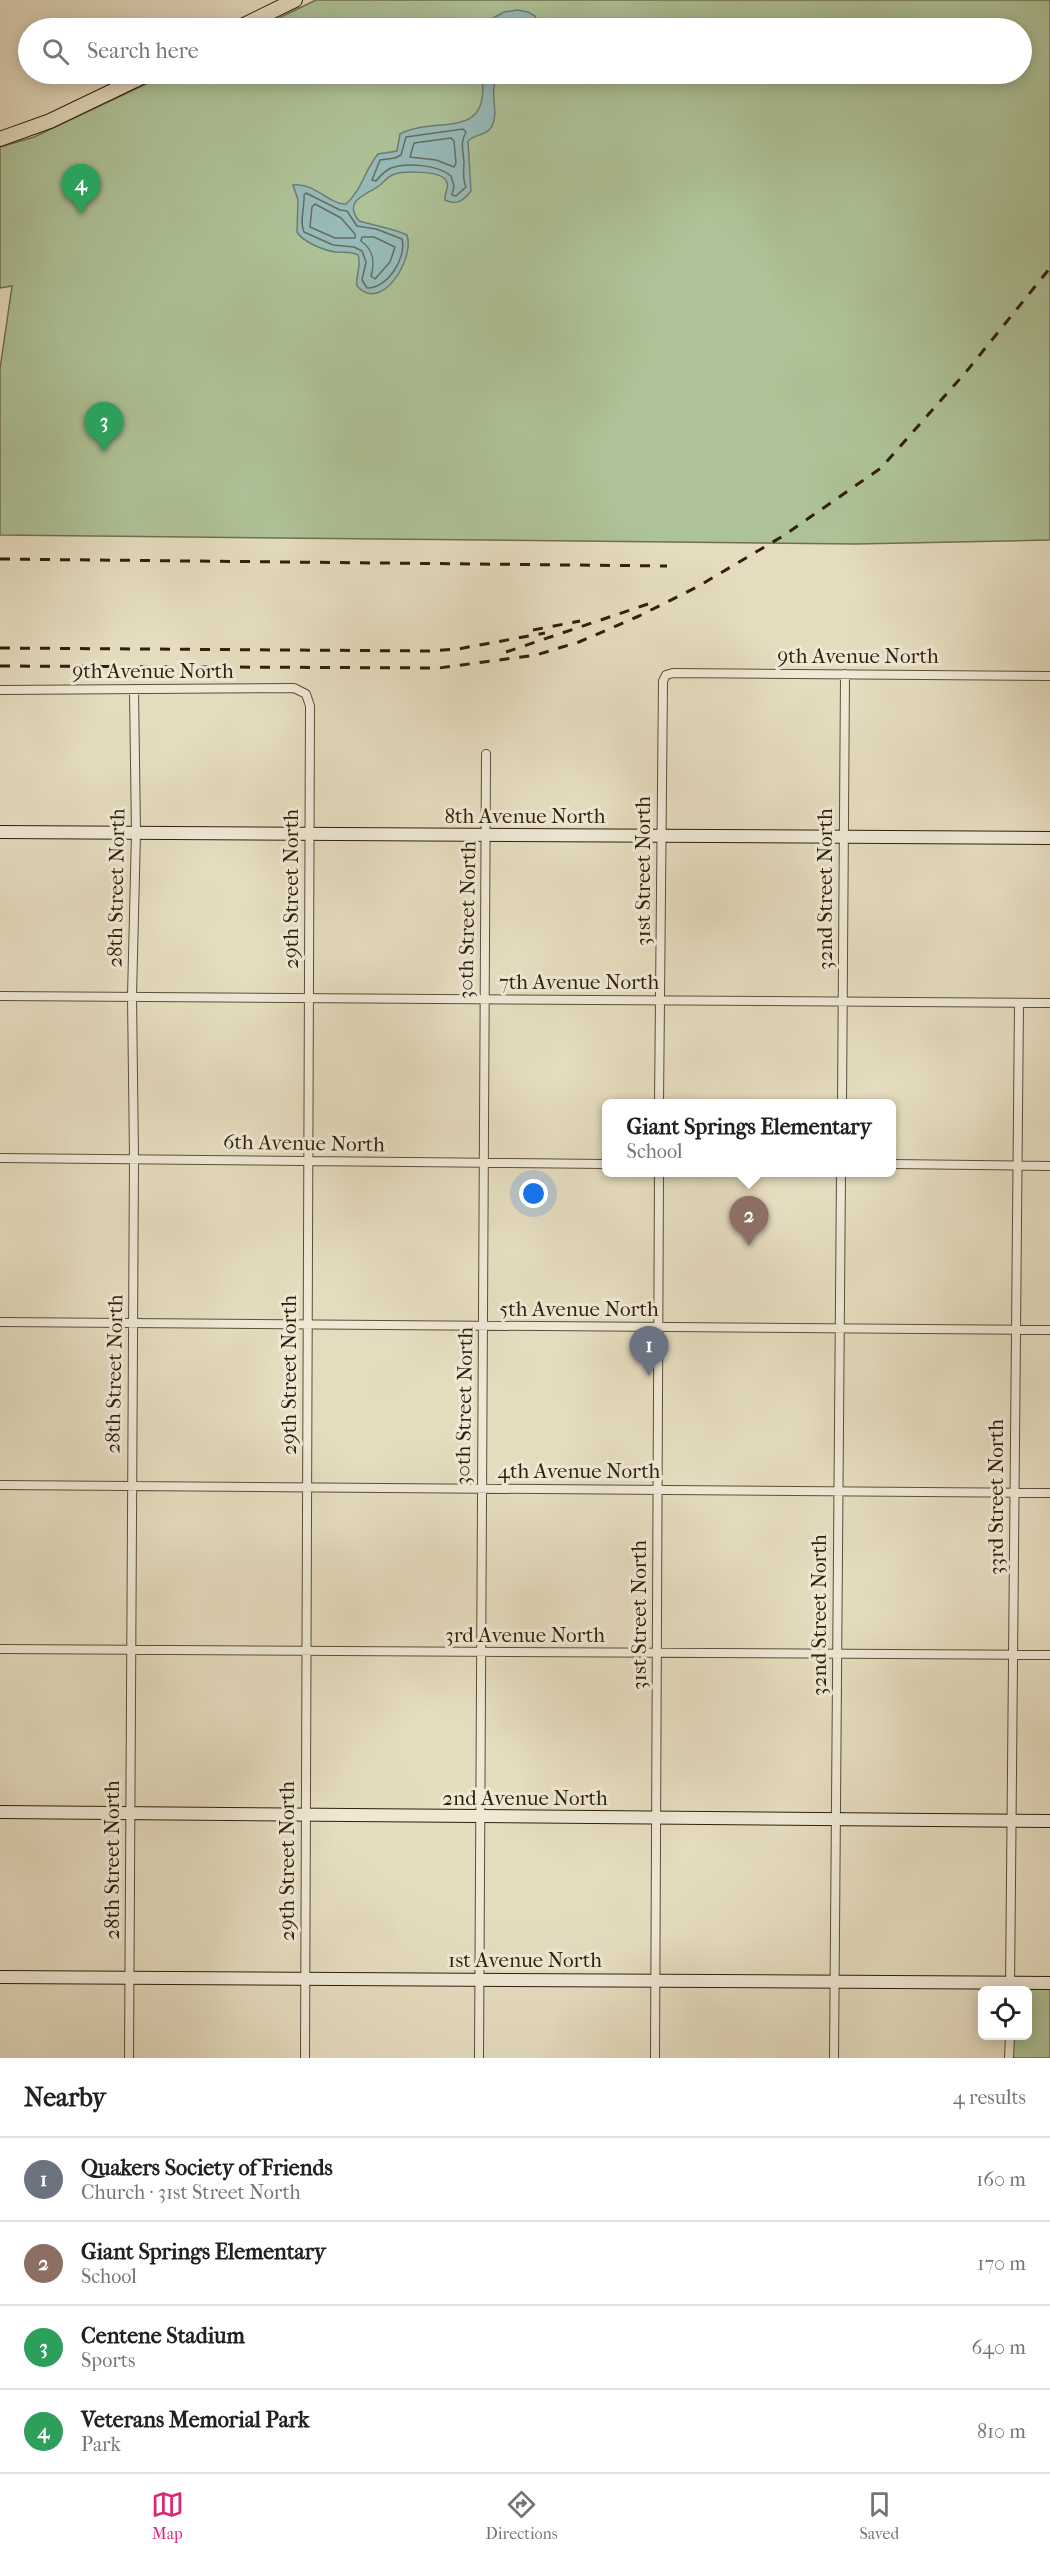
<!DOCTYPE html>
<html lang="en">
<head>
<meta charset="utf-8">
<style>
  :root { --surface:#fff; --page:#f6f6f6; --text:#202124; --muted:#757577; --line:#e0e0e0; --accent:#db2777 }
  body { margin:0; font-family:"IM FELL French Canon",serif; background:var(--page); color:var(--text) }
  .controls { position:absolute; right:18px; bottom:18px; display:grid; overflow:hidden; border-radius:9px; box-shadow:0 3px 15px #0003 }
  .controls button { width:54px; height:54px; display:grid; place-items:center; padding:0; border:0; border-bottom:2px solid var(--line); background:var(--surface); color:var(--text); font:30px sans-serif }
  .you { position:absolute; left:534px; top:1194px; width:21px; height:21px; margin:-15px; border:4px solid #fff; border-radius:50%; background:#1a73e8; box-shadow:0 0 0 9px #1a73e833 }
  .badge { display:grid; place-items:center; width:39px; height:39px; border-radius:50%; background:var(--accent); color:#fff; font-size:20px; font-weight:700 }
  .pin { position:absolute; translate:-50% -50px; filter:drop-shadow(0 2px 3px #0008) }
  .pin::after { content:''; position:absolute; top:32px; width:21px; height:18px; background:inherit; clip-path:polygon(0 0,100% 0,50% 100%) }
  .popup { position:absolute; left:602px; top:1099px; width:294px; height:78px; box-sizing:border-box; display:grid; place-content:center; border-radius:9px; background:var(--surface); filter:drop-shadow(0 2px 4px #0005); font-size:20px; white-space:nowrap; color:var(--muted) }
  .popup b { font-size:22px; color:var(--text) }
  .popup::after { content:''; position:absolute; left:50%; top:100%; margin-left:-12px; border:12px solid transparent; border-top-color:var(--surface) }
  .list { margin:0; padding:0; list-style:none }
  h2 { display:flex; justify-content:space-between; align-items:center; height:78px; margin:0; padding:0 24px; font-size:26px }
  h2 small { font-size:20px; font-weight:400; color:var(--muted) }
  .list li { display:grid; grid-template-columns:39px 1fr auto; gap:18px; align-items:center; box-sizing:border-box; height:84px; padding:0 24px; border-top:2px solid var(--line) }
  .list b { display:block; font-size:22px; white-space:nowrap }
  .list p { margin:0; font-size:20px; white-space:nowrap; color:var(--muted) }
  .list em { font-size:20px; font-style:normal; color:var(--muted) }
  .icon { flex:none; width:33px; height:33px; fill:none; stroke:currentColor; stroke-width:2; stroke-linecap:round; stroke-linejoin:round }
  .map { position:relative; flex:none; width:1050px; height:2058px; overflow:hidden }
  .search { position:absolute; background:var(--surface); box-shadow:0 3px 15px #0003; left:18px; right:18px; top:18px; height:66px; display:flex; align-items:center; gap:15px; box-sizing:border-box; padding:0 21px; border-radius:33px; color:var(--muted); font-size:22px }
  .sheet { height:414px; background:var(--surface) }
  nav { display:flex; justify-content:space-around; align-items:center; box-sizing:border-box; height:84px; border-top:2px solid var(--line); background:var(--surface); font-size:16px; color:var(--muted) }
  nav a { display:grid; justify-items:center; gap:3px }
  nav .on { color:var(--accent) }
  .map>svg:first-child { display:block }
  .green { fill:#aec297; stroke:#707050; stroke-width:1.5 }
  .water { fill:#97bab8; stroke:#6e7c72; stroke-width:1.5 }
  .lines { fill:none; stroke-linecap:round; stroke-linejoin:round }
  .shore { stroke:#646c61; stroke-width:1.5 }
  .street-casing { stroke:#5e4e37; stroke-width:10 }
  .secondary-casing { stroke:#311f0a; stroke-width:14 }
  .primary-casing { stroke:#311f0a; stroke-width:16 }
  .street { stroke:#eee8d5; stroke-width:8 }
  .secondary { stroke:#eee8d5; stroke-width:12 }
  .primary { stroke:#e5dcbf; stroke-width:14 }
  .rail { stroke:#311f0a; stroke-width:3; stroke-dasharray:10 10; stroke-linecap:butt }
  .labels { text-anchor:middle; stroke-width:6; stroke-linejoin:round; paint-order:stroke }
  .street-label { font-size:21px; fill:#311f0a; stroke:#eee8d5 }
</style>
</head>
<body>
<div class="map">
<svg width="1050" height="2058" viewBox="0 0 1050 2058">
  <rect width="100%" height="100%" fill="#e5dcbf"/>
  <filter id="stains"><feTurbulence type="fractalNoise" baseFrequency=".00333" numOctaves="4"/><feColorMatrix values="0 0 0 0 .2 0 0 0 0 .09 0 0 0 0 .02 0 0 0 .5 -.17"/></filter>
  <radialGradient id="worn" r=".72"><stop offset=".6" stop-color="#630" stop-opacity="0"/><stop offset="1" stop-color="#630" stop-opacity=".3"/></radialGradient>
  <path class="green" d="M 316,0 L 1050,0 L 1050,540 L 856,544 L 0,535 L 0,369 L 12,286 L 0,288 L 0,147 L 34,137 L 167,74 L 1022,74 L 1022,28 L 258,28 Z
    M 1010,1982 L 1050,1983 L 1050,2058 L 1009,2058 L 1010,2036 L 1028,2036 L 1028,1990 L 1010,1990 Z"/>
  <path class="water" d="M 517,10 L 528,12 L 535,16 L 537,28 L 475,28 L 504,12 Z
    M 456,74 L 499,74 C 487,92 500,110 492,126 C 487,136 474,134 468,141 L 471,191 C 464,200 457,206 445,200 C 444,192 451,186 445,179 C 438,171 404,171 395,174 C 388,176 385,181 380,185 C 368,195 342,199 359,221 C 375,226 393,228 407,235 C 415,258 382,314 357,286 C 355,275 362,267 358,255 C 351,251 343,253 335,252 C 323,250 303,242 297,232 L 298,200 L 293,185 C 314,182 330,205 346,204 C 362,190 365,169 378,154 L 397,151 L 400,134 C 435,115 490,142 482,78 L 480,75 Z"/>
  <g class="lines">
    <path class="shore" d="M 463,129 L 466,132 C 460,143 463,149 464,162 C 464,171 462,178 466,187 L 456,196 L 452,195 L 454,186 L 451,176 C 438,165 407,162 391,168 C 385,171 380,176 376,181 L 372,180 L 380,160 L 395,158 L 401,155 L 406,137 Z
      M 451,138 L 454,141 L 456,163 L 454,167 L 436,160 L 410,157 L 414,143 Z
      M 306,193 L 340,210 L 347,211 L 357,226 L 376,229 L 402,239 C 407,258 387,289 367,288 L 362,280 L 366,262 L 362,251 L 354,247 L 333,245 L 304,232 C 299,221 305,208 304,195 Z
      M 315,204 L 341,218 L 355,234 L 355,238 L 335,238 L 310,227 L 312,207 Z
      M 362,237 L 374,237 L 395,247 L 390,262 L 375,279 L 371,276 C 375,262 374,250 361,241 Z"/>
    <defs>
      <path id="street" d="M 0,690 L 294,688 L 306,694 L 310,706 L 305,2058
        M 0,996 L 1050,1003
        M 659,1104 L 663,681 L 666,675 L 673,673 L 1050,676
        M 842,1104 L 845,674
        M 0,1158 L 606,1164
        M 891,1164 L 1050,1166
        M 0,1322 L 1050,1330
        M 0,1485 L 1050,1493
        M 0,1649 L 1050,1655
        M 1010,1990 L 1019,1003
        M 129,2058 L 134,1158 L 132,996 L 136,833 L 134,690
        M 479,2058 L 486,754
        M 655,2058 L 659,1172
        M 834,2058 L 841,1172
        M 1009,2058 L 1010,2036"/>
      <path id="secondary" d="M 0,832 L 1050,838
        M 0,1812 L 1050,1821
        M 0,1977 L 1050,1983"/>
      <path id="primary" d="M 238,28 L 295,0
        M 0,139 L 50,121 L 148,74"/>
    </defs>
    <use href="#street" class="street-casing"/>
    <use href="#secondary" class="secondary-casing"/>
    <use href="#primary" class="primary-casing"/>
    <use href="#street" class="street"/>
    <use href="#secondary" class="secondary"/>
    <use href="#primary" class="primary"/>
    <path class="rail" d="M 0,559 L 667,566
      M 533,630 L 580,621
      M 0,648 L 431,651 L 458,649 L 545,633
      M 506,652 L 648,604
      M 0,666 L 439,668 L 536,655 L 579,642 L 639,616 L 697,587 L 783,536 L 881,468 L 966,372 L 1050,268"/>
  </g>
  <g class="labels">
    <g class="street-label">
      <text x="858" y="663">9th Avenue North</text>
      <text x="153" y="678">9th Avenue North</text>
      <text x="525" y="823">8th Avenue North</text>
      <text transform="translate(643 871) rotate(-90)" y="7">31st Street North</text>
      <text transform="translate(116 888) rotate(-89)" y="7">28th Street North</text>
      <text transform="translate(291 889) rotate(-90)" y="7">29th Street North</text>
      <text transform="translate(825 889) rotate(-90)" y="7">32nd Street North</text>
      <text transform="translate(467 920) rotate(-89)" y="7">30th Street North</text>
      <text x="579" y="989">7th Avenue North</text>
      <text transform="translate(304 1143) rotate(1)" y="7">6th Avenue North</text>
      <text x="579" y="1316">5th Avenue North</text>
      <text transform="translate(114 1374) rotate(-89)" y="7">28th Street North</text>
      <text transform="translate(289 1375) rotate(-90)" y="7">29th Street North</text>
      <text transform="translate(464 1406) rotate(-89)" y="7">30th Street North</text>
      <text x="579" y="1478">4th Avenue North</text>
      <text transform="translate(996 1497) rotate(-90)" y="7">33rd Street North</text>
      <text transform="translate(639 1615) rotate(-90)" y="7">31st Street North</text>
      <text transform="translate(819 1615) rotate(-90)" y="7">32nd Street North</text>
      <text x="525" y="1642">3rd Avenue North</text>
      <text x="525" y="1805">2nd Avenue North</text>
      <text transform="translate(112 1860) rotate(-90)" y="7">28th Street North</text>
      <text transform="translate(287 1861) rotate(-90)" y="7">29th Street North</text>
      <text x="525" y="1967">1st Avenue North</text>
    </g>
  </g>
  <rect width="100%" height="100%" filter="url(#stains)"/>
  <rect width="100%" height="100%" fill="url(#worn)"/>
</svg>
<div class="controls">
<button><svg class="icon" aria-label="locate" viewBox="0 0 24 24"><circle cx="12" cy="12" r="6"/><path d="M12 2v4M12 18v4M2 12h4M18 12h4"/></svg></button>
</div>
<div class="you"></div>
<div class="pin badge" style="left:649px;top:1376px;background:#6b7280">1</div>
<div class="pin badge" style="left:749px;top:1246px;background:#8d6e63">2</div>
<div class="popup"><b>Giant Springs Elementary</b>School</div>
<div class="pin badge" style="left:104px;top:452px;background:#2e9e5b">3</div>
<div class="pin badge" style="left:81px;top:214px;background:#2e9e5b">4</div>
<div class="search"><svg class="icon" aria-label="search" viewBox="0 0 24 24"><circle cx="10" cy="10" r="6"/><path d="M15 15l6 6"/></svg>Search here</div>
</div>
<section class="sheet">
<h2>Nearby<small>4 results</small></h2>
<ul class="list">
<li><span class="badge" style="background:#6b7280">1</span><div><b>Quakers Society of Friends</b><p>Church · 31st Street North</p></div><em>160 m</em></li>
<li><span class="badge" style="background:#8d6e63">2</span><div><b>Giant Springs Elementary</b><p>School</p></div><em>170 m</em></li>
<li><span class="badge" style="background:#2e9e5b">3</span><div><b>Centene Stadium</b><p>Sports</p></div><em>640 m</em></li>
<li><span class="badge" style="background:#2e9e5b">4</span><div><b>Veterans Memorial Park</b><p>Park</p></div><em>810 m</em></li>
</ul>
</section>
<nav>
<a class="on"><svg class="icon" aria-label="map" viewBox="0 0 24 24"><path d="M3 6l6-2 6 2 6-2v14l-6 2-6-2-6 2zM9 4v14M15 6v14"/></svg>Map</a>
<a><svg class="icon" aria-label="directions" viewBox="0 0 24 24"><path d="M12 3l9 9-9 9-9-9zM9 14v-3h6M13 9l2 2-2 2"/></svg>Directions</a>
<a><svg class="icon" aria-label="saved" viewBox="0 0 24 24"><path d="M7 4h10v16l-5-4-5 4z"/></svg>Saved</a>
</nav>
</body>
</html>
